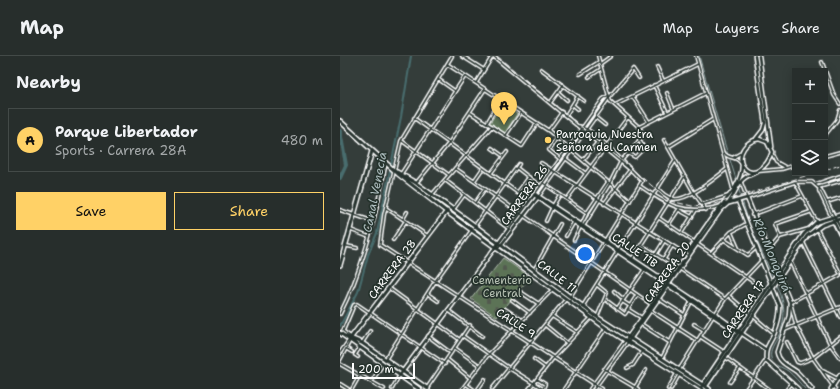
<!DOCTYPE html>
<html lang="en">
<head>
<meta charset="utf-8">
<style>
  :root { --surface:#272e2c; --page:#2f3634; --text:#f1f3f6; --muted:#a4a8a9; --line:#434a48; --accent:#ffd166 }
  body { margin:0; font-family:"Shantell Sans",sans-serif; background:var(--page); color:var(--text) }
  .controls { position:absolute; right:12px; top:12px; display:grid; overflow:hidden; border-radius:0px; box-shadow:0 2px 10px #0003 }
  .controls button { width:36px; height:36px; display:grid; place-items:center; padding:0; border:0; border-bottom:1px solid var(--line); background:var(--surface); color:var(--text); font:20px sans-serif }
  .scale { position:absolute; left:12px; bottom:10px; width:63px; box-sizing:border-box; padding-left:4px; border:2px solid #fff; border-top:0; font-size:11px; line-height:14px; white-space:nowrap; color:#fff; -webkit-text-stroke:3px #26332d; paint-order:stroke }
  .you { position:absolute; left:245px; top:198px; width:14px; height:14px; margin:-10px; border:3px solid #fff; border-radius:50%; background:#1a73e8; box-shadow:0 0 0 6px #1a73e833 }
  .badge { display:grid; place-items:center; width:26px; height:26px; border-radius:50%; background:var(--accent); color:#111; font-size:13px; font-weight:700 }
  .pin { position:absolute; translate:-50% -33px; filter:drop-shadow(0 1px 2px #0008) }
  .pin::after { content:''; position:absolute; top:21px; width:14px; height:12px; background:inherit; clip-path:polygon(0 0,100% 0,50% 100%) }
  .list { margin:0; padding:0; list-style:none }
  h2 { display:flex; justify-content:space-between; align-items:center; height:52px; margin:0; padding:0 16px; font-size:17px }
  h2 small { font-size:13px; font-weight:400; color:var(--muted) }
  .list li { display:grid; grid-template-columns:26px 1fr auto; gap:12px; align-items:center; box-sizing:border-box; height:64px; margin:0 8px 8px; padding:0 8px; border:1px solid var(--line); border-radius:0px }
  .list b { display:block; font-size:15px; white-space:nowrap }
  .list p { margin:0; font-size:13px; white-space:nowrap; color:var(--muted) }
  .list em { font-size:13px; font-style:normal; color:var(--muted) }
  .actions { display:flex; gap:8px; padding:12px 16px }
  .actions a { flex:1; padding:9px 0; border:1px solid var(--accent); border-radius:0px; text-align:center; font-size:14px; color:var(--accent) }
  .actions .main { background:var(--accent); color:#111 }
  .icon { flex:none; width:22px; height:22px; fill:none; stroke:currentColor; stroke-width:2; stroke-linecap:round; stroke-linejoin:round }
  .map { position:relative; flex:none; width:500px; height:333px; overflow:hidden }
  header { display:flex; align-items:center; gap:24px; box-sizing:border-box; height:56px; padding:0 20px; background:var(--surface); border-bottom:1px solid var(--line) }
  header strong { font-size:19px }
  nav { display:flex; gap:22px; margin-inline-start:auto; font-size:14px }
  main { display:flex }
  aside { flex:1; background:var(--surface) }
  .map>svg:first-child { display:block }
  .green { fill:#5c7357; stroke:#aeb9ab }
  .cemetery { fill:url(#cemetery-stones); stroke:#aeb9ab }
  .lines { fill:none; stroke-linecap:round; stroke-linejoin:round }
  .stream { stroke:#92a7a8; stroke-width:1 }
  .canal { stroke:#496d6e; stroke-width:2 }
  .river { stroke:#496d6e; stroke-width:4 }
  .street-casing { stroke:#fff; stroke-width:4.5 }
  .secondary-casing { stroke:#fff; stroke-width:5.5 }
  .primary-casing { stroke:#fff; stroke-width:6 }
  .street { stroke:#26332d; stroke-width:1.5 }
  .secondary { stroke:#26332d; stroke-width:2.5 }
  .primary { stroke:#26332d; stroke-width:3 }
  .rail { stroke:#fff; stroke-width:1; stroke-dasharray:6 3; stroke-linecap:butt }
  .poi-dot { fill:#ffd166; stroke:#26332d; stroke-width:1.5 }
  .labels { text-anchor:middle; stroke-width:3.5; stroke-linejoin:round; paint-order:stroke }
  .poi-label { font-size:11px; fill:#fff; stroke:#26332d; text-anchor:start }
  .street-label { font-size:11px; fill:#fff; stroke:#26332d }
  .park-label { font-size:11px; fill:#b6c0b3; stroke:#26332d }
  .water-label { font-size:12px; font-style:italic; fill:#adbdbe; stroke:#26332d }
</style>
</head>
<body>
<header>
<strong>Map</strong>
<nav><a>Map</a><a>Layers</a><a>Share</a></nav>
</header>
<main>
<aside>
<h2>Nearby<small></small></h2>
<ul class="list">
<li><span class="badge">A</span><div><b>Parque Libertador</b><p>Sports · Carrera 28A</p></div><em>480 m</em></li>
</ul>
<div class="actions"><a class="main">Save</a><a>Share</a></div>
</aside>
<div class="map">
<svg width="500" height="333" viewBox="0 0 500 333">
  <defs>
    <pattern id="cemetery-stones" width="16" height="16" patternUnits="userSpaceOnUse"><rect width="16" height="16" fill="#5c7357"/><path d="M2 7V4a2 2 0 0 1 4 0v3zM10 15v-3a2 2 0 0 1 4 0v3z" fill="#525a50"/></pattern>
  </defs>
  <rect width="100%" height="100%" fill="#343d3a"/>
  <filter id="ink" filterUnits="userSpaceOnUse"><feTurbulence type="fractalNoise" baseFrequency=".025" numOctaves="2"/><feDisplacementMap in="SourceGraphic" scale="8" xChannelSelector="R" yChannelSelector="G"/><feConvolveMatrix kernelMatrix="1 2 1 2 8 2 1 2 1" color-interpolation-filters="sRGB"/></filter>
  <g filter="url(#ink)">
    <path class="green" d="M 162,48 L 177,58 L 165,77 L 150,67 Z"/>
    <path class="cemetery" d="M 163,202 L 190,221 L 157,261 L 131,243 Z"/>
    <g class="lines">
      <path class="stream" d="M 359,0 L 388,99
        M 390,104 L 397,126
        M 398,131 L 409,167 L 433,221
        M 436,227 C 445,245 447,263 438,281 C 435,287 429,294 431,301 C 433,309 442,311 448,315 C 454,320 460,327 465,333"/>
      <path class="canal" d="M 0,270 L 18,236 L 28,199 L 37,177 L 61,61 L 71,0"/>
      <path class="river" d="M 0,75 L 6,109 L 0,122"/>
      <defs>
        <path id="street" d="M 112,0 L 61,85 L 44,159 L 40,189 L 262,333
          M 122,0 L 144,14
          M 153,0 L 293,116
          M 356,0 L 393,133
          M 482,6 L 494,39 L 500,48
          M 107,8 L 209,75 L 290,145
          M 260,8 L 271,0
          M 317,11 L 323,24
          M 201,13 L 244,45
          M 240,18 L 259,6
          M 249,21 L 261,13
          M 98,23 L 115,35
          M 136,27 L 152,1 L 150,0
          M 314,29 L 327,56
          M 218,36 L 227,44
          M 327,37 L 333,52
          M 293,41 L 309,66
          M 210,47 L 223,29
          M 233,49 L 238,53
          M 275,49 L 358,8
          M 131,57 L 182,90 L 197,67
          M 226,59 L 238,40
          M 255,61 L 265,69
          M 74,62 L 189,145
          M 147,67 L 161,43
          M 299,71 L 366,37
          M 209,74 L 222,56
          M 166,79 L 181,57
          M 485,79 L 497,64 L 500,54
          M 217,81 L 209,94 L 220,103
          M 324,84 L 354,137 L 366,154
          M 62,85 L 109,119
          M 328,91 L 372,64
          M 152,92 L 163,100
          M 288,97 L 295,101 L 304,92 L 299,84
          M 384,97 C 388,103 396,100 400,106
          M 432,98 L 436,106 L 445,111
          M 485,100 L 500,96
          M 394,101 L 401,97
          M 225,102 L 245,117
          M 243,104 L 257,87
          M 201,107 L 347,199
          M 115,112 L 312,249
          M 177,112 L 200,130
          M 420,115 L 442,113 L 455,109
          M 151,117 L 167,96
          M 61,118 L 125,20
          M 105,124 L 169,173
          M 134,125 L 143,112
          M 77,126 L 109,87 L 145,33
          M 401,126 L 407,142 L 455,126 L 472,126 L 481,134 L 494,160
          M 455,126 L 477,166
          M 203,127 L 247,157
          M 476,128 L 500,120
          M 300,130 C 329,150 345,160 381,150
          M 479,131 L 479,135 L 491,160
          M 479,131 L 500,125
          M 318,133 C 321,136 326,140 330,142 C 344,149 376,121 387,113
          M 177,137 L 189,121
          M 195,138 L 263,43 L 269,39
          M 199,140 L 271,39 L 293,13 L 299,22
          M 89,142 L 152,70
          M 227,143 L 288,61
          M 487,146 L 500,142
          M 135,147 L 144,134
          M 264,148 L 289,115
          M 363,148 L 388,140
          M 213,150 L 219,140
          M 46,152 L 88,180
          M 0,154 L 32,165
          M 113,154 L 124,139
          M 339,154 L 352,161
          M 412,159 L 462,140
          M 319,162 L 425,234
          M 63,163 L 67,156
          M 206,165 L 212,152
          M 329,168 L 339,153
          M 244,169 L 270,127 L 281,105 L 304,79 L 299,71 L 270,45 L 258,0
          M 477,173 L 500,217
          M 11,174 L 29,181
          M 342,176 L 356,154
          M 391,176 L 398,192
          M 226,180 L 234,166
          M 440,181 L 435,168 L 470,156
          M 383,183 L 408,199 L 416,192
          M 53,184 L 65,166
          M 234,184 L 247,157 L 268,126
          M 463,186 L 500,261
          M 301,189 L 338,212
          M 7,190 L 17,192
          M 429,194 L 440,181 L 468,173
          M 371,197 L 391,176 L 406,168
          M 316,198 L 324,185
          M 292,203 L 345,120
          M 324,203 L 332,190
          M 450,205 L 490,288 L 500,302
          M 340,213 L 385,243
          M 194,214 L 220,168
          M 49,232 L 120,284
          M 179,235 L 199,248
          M 274,235 L 283,243
          M 88,238 L 98,245
          M 389,240 L 410,258
          M 230,241 L 302,125 C 290,114 254,71 238,70
          M 319,243 L 344,259
          M 172,244 L 190,257
          M 266,244 L 285,258 L 297,239
          M 282,245 L 290,250
          M 451,246 L 500,219
          M 451,249 L 456,269 L 473,302 L 495,333
          M 165,253 L 182,264
          M 241,253 L 335,105
          M 277,253 L 304,214
          M 108,254 L 142,280
          M 289,254 L 302,262
          M 310,254 L 358,285
          M 376,257 L 385,243 L 421,205
          M 0,258 C 24,211 36,158 46,107
          M 212,260 L 237,276
          M 413,260 L 434,278
          M 257,261 L 267,237 L 257,229
          M 301,268 L 329,286
          M 354,268 L 364,274
          M 205,269 L 227,287
          M 445,274 L 500,251
          M 88,280 L 111,297
          M 123,280 L 169,312 L 203,333
          M 11,281 L 3,275 L 14,249 L 17,248 L 105,308
          M 361,281 L 384,296
          M 447,286 L 457,306 L 460,307 L 473,302 L 500,281
          M 22,287 L 30,275
          M 115,292 L 139,309
          M 7,293 L 12,296
          M 0,297 L 9,284
          M 18,301 L 15,299 L 20,291
          M 385,301 L 429,333
          M 322,302 L 351,246
          M 194,303 L 205,311
          M 0,304 L 10,285
          M 45,304 L 96,224 L 179,108
          M 108,304 L 130,322
          M 0,308 L 44,333
          M 287,312 L 293,309 L 302,295
          M 264,313 L 298,333
          M 339,314 L 373,260
          M 483,315 L 500,324
          M 197,323 L 205,328 L 203,333
          M 32,325 L 43,308
          M 390,326 L 400,312
          M 0,328 L 8,333
          M 126,328 L 133,333
          M 87,332 L 130,269
          M 12,333 L 20,319
          M 52,333 L 59,320
          M 122,333 L 148,299 L 212,234
          M 138,333 L 145,323
          M 152,333 L 226,243
          M 189,333 L 214,301 L 251,262
          M 224,333 L 266,272
          M 250,333 L 285,285
          M 254,333 L 288,286
          M 294,333 L 306,314
          M 328,333 L 337,317
          M 331,333 L 339,319
          M 406,333 L 426,304
          M 447,333 L 452,327"/>
        <path id="secondary" d="M 415,0 L 425,67 L 423,74 L 416,83
          M 419,0 L 431,91
          M 419,83 L 427,86 L 432,96 C 428,109 413,126 402,109 C 397,97 406,85 419,83 Z
          M 194,139 L 399,277
          M 398,145 L 440,250 C 440,259 438,269 434,278 C 429,290 425,290 426,304 L 458,333
          M 382,149 L 407,142 L 450,246 L 449,260 L 437,296 C 439,307 449,310 457,316 C 462,321 467,327 472,333
          M 494,160 L 500,171
          M 493,164 L 500,178
          M 156,193 L 161,189 L 198,141
          M 348,196 C 358,182 367,168 377,155 C 387,142 402,127 402,109
          M 404,279 L 425,293
          M 286,284 L 344,204
          M 288,286 L 380,155 C 382,152 387,149 389,146 C 399,131 397,122 417,116
          M 60,319 L 195,138 L 375,258 L 404,279
          M 491,333 L 500,319"/>
        <path id="primary" d="M 0,65 L 58,118 L 107,156 L 266,272 L 362,333
          M 57,116 L 76,127 L 134,169 L 257,261 L 369,333
          M 0,209 L 32,95
          M 0,277 L 79,333
          M 5,280 L 22,287 L 88,333
          M 9,284 L 107,155
          M 362,330 L 464,178 L 477,166 L 500,159
          M 365,331 L 467,180 L 482,169 L 500,163"/>
      </defs>
      <use href="#street" class="street-casing"/>
      <use href="#secondary" class="secondary-casing"/>
      <use href="#primary" class="primary-casing"/>
      <use href="#street" class="street"/>
      <use href="#secondary" class="secondary"/>
      <use href="#primary" class="primary"/>
      <path class="rail" d="M 157,0 L 330,145 L 352,150 L 375,148 L 475,117
        M 485,114 L 500,109"/>
    </g>
  </g>
  <circle class="poi-dot" cx="208" cy="84" r="4"/>
  <g class="labels">
    <g class="poi-label">
      <text x="216" y="82">Parroquia Nuestra<tspan x="216" dy="13">Señora del Carmen</tspan></text>
    </g>
    <g class="street-label">
      <text transform="translate(184 139) rotate(-54)" y="4">CARRERA 26</text>
      <text transform="translate(295 194) rotate(34)" y="4">CALLE 11B</text>
      <text transform="translate(52 213) rotate(-53)" y="4">CARRERA 28</text>
      <text transform="translate(327 216) rotate(-55)" y="4">CARRERA 20</text>
      <text transform="translate(217 220) rotate(37)" y="4">CALLE 11</text>
      <text transform="translate(403 253) rotate(-56)" y="4">CARRERA 17</text>
      <text transform="translate(176 267) rotate(33)" y="4">CALLE 9</text>
    </g>
    <g class="park-label">
      <text x="162" y="228">Cementerio<tspan x="162" dy="13">Central</tspan></text>
    </g>
    <g class="water-label">
      <text transform="translate(35 136) rotate(-79)" y="4">Canal Venecia</text>
      <text transform="translate(432 199) rotate(67)" y="4">Río Monquirá</text>
    </g>
  </g>
</svg>
<div class="controls">
<button>+</button>
<button>−</button>
<button><svg class="icon" aria-label="layers" viewBox="0 0 24 24"><path d="M12 4l9 5-9 5-9-5zM3 14l9 5 9-5"/></svg></button>
</div>
<div class="scale">200 m</div>
<div class="you"></div>
<div class="pin badge" style="left:164px;top:69px">A</div>
</div>
</main>
</body>
</html>
